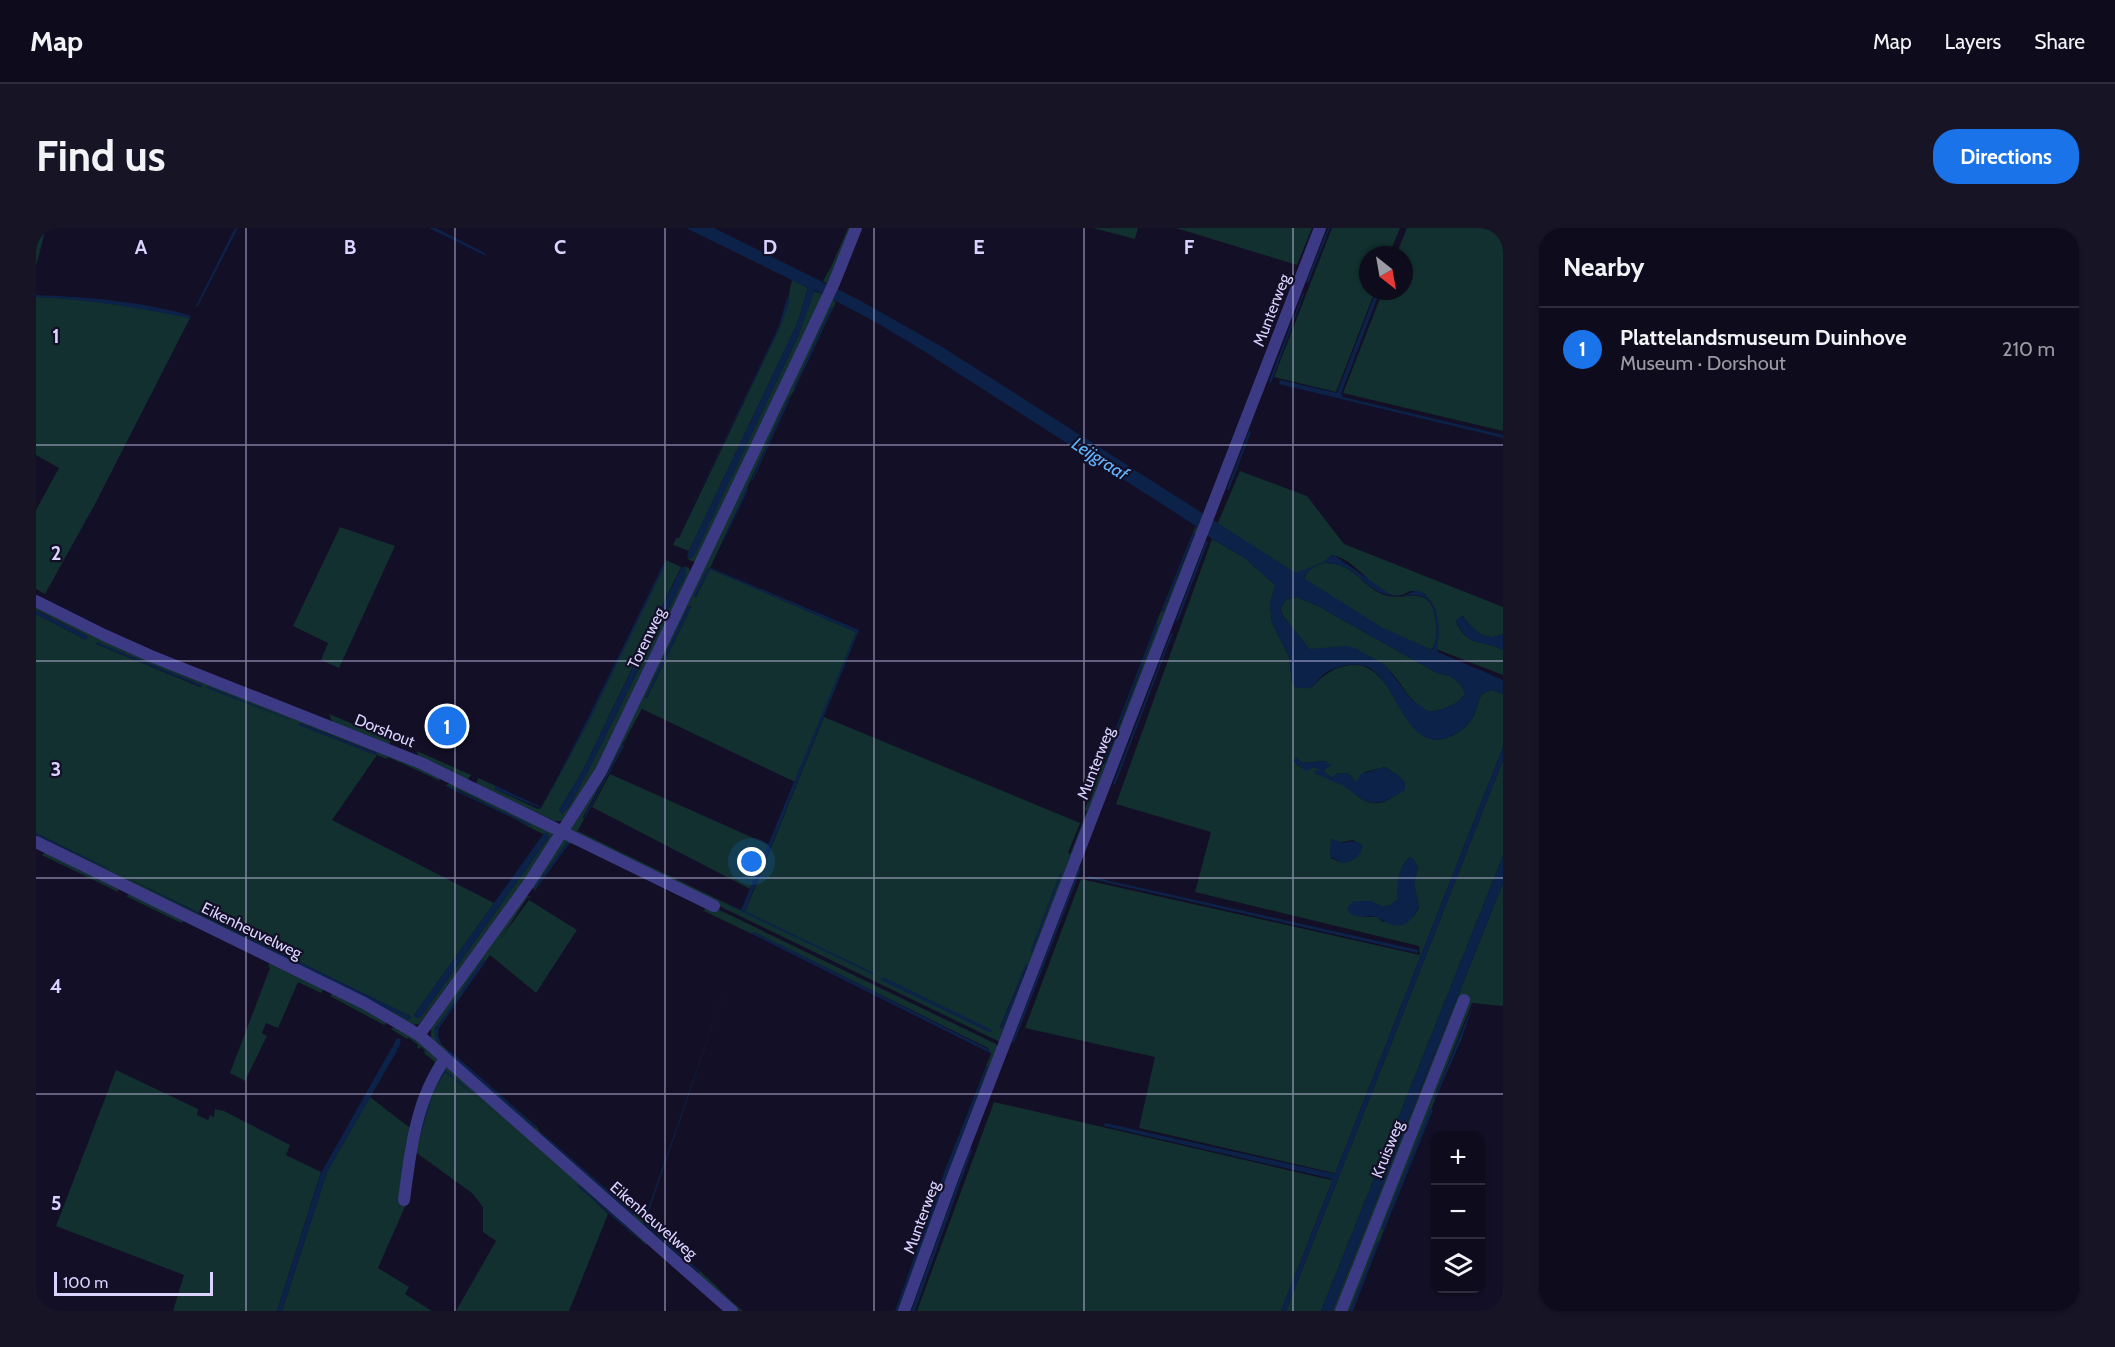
<!DOCTYPE html>
<html lang="en">
<head>
<meta charset="utf-8">
<style>
  :root { --surface:#0e0b1c; --page:#171425; --text:#f1f3f6; --muted:#9b9ba3; --line:#2e2b3b; --accent:#1a73e8 }
  body { margin:0; font-family:Cabin,sans-serif; background:var(--page); color:var(--text) }
  .controls { position:absolute; right:18px; bottom:18px; display:grid; overflow:hidden; border-radius:12px; box-shadow:0 2px 4px #0004 }
  .controls button { width:54px; height:54px; display:grid; place-items:center; padding:0; border:0; border-bottom:2px solid var(--line); background:var(--surface); color:var(--text); font:30px sans-serif }
  .compass { position:absolute; left:1323px; top:18px; width:54px; height:54px; border-radius:50%; background:var(--surface); box-shadow:0 2px 4px #0004; rotate:149deg }
  .scale { position:absolute; left:18px; bottom:15px; width:159px; box-sizing:border-box; padding-left:6px; border:3px solid #d9d4ff; border-top:0; font-size:16px; line-height:21px; white-space:nowrap; color:#d9d4ff; -webkit-text-stroke:4px #130f26; paint-order:stroke }
  .you { position:absolute; left:716px; top:634px; width:21px; height:21px; margin:-15px; border:4px solid #fff; border-radius:50%; background:#1a73e8; box-shadow:0 0 0 9px #1a73e833 }
  .badge { display:grid; place-items:center; width:39px; height:39px; border-radius:50%; background:var(--accent); color:#fff; font-size:20px; font-weight:700 }
  .pin { position:absolute; translate:-50% -50%; border:3px solid #fff; box-shadow:0 2px 6px #0006 }
  .list { margin:0; padding:0; list-style:none }
  h2 { display:flex; justify-content:space-between; align-items:center; height:78px; margin:0; padding:0 24px; font-size:26px }
  h2 small { font-size:20px; font-weight:400; color:var(--muted) }
  .list li { display:grid; grid-template-columns:39px 1fr auto; gap:18px; align-items:center; box-sizing:border-box; height:84px; padding:0 24px; border-top:2px solid var(--line) }
  .list b { display:block; font-size:22px; white-space:nowrap }
  .list p { margin:0; font-size:20px; white-space:nowrap; color:var(--muted) }
  .list em { font-size:20px; font-style:normal; color:var(--muted) }
  .icon { flex:none; width:33px; height:33px; fill:none; stroke:currentColor; stroke-width:2; stroke-linecap:round; stroke-linejoin:round }
  .map { position:relative; flex:none; width:1467px; height:1083px; overflow:hidden; border-radius:24px }
  header { display:flex; align-items:center; gap:36px; box-sizing:border-box; height:84px; padding:0 30px; background:var(--surface); border-bottom:2px solid var(--line) }
  header strong { font-size:28px }
  nav { display:flex; gap:33px; margin-inline-start:auto; font-size:21px }
  .intro { display:flex; align-items:center; justify-content:space-between; box-sizing:border-box; height:144px; padding:0 36px }
  h1 { margin:0; font-size:42px }
  .button { padding:15px 27px; border-radius:24px; background:var(--accent); color:#fff; font-size:21px; font-weight:700 }
  main { display:flex; gap:36px; padding:0 36px }
  aside { flex:1; background:var(--surface); border-radius:24px; box-shadow:0 2px 4px #0004 }
  .map>svg:first-child { display:block }
  .green { fill:#12302f; fill-rule:evenodd }
  .water { fill:#0c2248; fill-rule:evenodd }
  .lines { fill:none; stroke-linecap:round; stroke-linejoin:round }
  .minor { stroke:#3d3a85; stroke-width:12 }
  .grid { fill:none; stroke:#d9d4ff; stroke-width:1.5; stroke-opacity:0.55 }
  .labels { text-anchor:middle; stroke-width:4.5; stroke-linejoin:round; paint-order:stroke }
  .street-label { font-size:16px; fill:#d9d4ff; stroke:#130f26 }
  .water-label { font-size:18px; font-style:italic; fill:#62b6ff; stroke:#130f26 }
  .grid-label { font-size:20px; text-anchor:middle; font-weight:bold; fill:#d9d4ff; stroke:#130f26; stroke-width:4.5; stroke-linejoin:round; paint-order:stroke }
</style>
</head>
<body>
<header>
<strong>Map</strong>
<nav><a>Map</a><a>Layers</a><a>Share</a></nav>
</header>
<div class="intro"><h1>Find us</h1><a class="button">Directions</a></div>
<main>
<div class="map">
<svg width="1467" height="1083" viewBox="0 0 1467 1083">
  <rect width="100%" height="100%" fill="#130f26"/>
  <path class="green" d="M 0,0 L 10,0 L 0,38 Z
    M 812,0 L 817,0 L 793,57 L 787,53 L 795,39 Z
    M 1057,0 L 1102,0 L 1099,11 Z
    M 1140,0 L 1276,0 L 1261,37 Z
    M 1296,0 L 1364,0 L 1353,27 L 1332,27 L 1332,63 L 1339,63 L 1300,164 L 1238,149 Z
    M 1371,0 L 1467,0 L 1467,203 L 1307,165 L 1347,63 L 1368,63 L 1368,27 L 1360,27 Z
    M 756,52 L 772,60 L 761,96 L 653,323 L 637,317 L 640,310 L 643,310 L 744,99 C 751,82 752,69 756,52 Z
    M 778,63 L 789,67 L 659,334 L 653,332 L 651,327 L 653,330 L 657,329 L 762,108 Z
    M 0,69 C 52,71 103,79 154,90 L 59,276 L 9,366 L 0,361 L 0,282 L 23,240 L 0,227 Z
    M 794,70 L 800,74 L 795,84 L 797,81 L 795,80 L 758,160 L 758,163 L 751,173 L 674,340 L 671,341 L 658,369 L 660,369 L 674,341 L 820,404 L 759,554 L 606,481 L 608,477 L 547,589 L 548,591 L 541,604 L 542,603 C 641,652 737,698 839,746 L 709,684 L 788,489 L 1044,595 L 1032,625 L 1034,626 L 1051,583 L 1049,582 L 1052,573 L 1054,573 L 1066,536 L 1069,536 L 1122,396 L 1120,395 L 1125,383 L 1127,384 L 1159,306 L 1157,304 L 1160,298 L 1165,302 L 964,814 L 679,676 L 533,602 ZM 654,378 L 655,379 L 611,470 L 609,470 ZM 990,736 L 992,738 L 966,800 L 964,799 Z
    M 1204,243 L 1271,268 L 1308,316 L 1467,379 L 1467,406 C 1449,415 1437,402 1427,388 L 1420,393 C 1431,420 1446,411 1467,422 L 1467,447 L 1400,421 L 1400,382 L 1389,366 C 1385,365 1378,363 1375,363 C 1366,366 1364,370 1353,366 C 1332,357 1318,330 1295,327 L 1290,333 L 1260,346 L 1181,297 Z
    M 304,299 L 359,318 L 303,440 L 285,432 L 292,415 L 257,398 Z
    M 1176,311 L 1209,330 L 1239,357 L 1234,376 L 1236,395 L 1253,429 L 1256,455 L 1259,459 L 1276,459 C 1289,446 1297,439 1315,437 C 1362,433 1365,525 1410,510 C 1419,507 1427,502 1433,495 C 1441,486 1440,475 1446,466 L 1456,462 L 1467,466 L 1467,519 L 1245,1083 L 881,1083 L 958,874 L 1295,952 L 1298,945 L 1103,900 L 1119,829 L 989,800 L 1045,651 L 1384,727 L 1383,718 L 1159,664 L 1175,604 L 1080,576 ZM 1260,530 L 1266,535 L 1289,533 L 1290,540 L 1287,543 L 1296,550 L 1302,545 L 1313,546 L 1320,555 L 1329,544 L 1349,539 L 1363,548 L 1369,555 C 1359,570 1344,582 1326,571 C 1320,568 1317,562 1311,559 C 1302,554 1290,549 1280,546 L 1284,544 L 1284,541 L 1278,539 L 1269,541 L 1261,537 ZM 1316,612 L 1325,616 L 1306,635 L 1295,630 L 1295,620 L 1303,615 ZM 1374,629 L 1378,632 L 1382,640 L 1378,655 L 1383,680 L 1377,689 L 1347,694 L 1341,689 L 1327,689 L 1335,673 L 1347,679 L 1355,677 L 1361,672 C 1362,657 1362,639 1374,629 Z
    M 630,332 L 645,339 L 547,542 L 523,582 L 526,586 L 534,577 L 557,533 L 650,346 L 650,341 L 647,338 L 653,340 L 654,344 L 557,548 L 527,593 L 518,593 L 440,556 L 442,550 L 460,558 L 459,561 L 502,581 L 505,580 L 553,493 Z
    M 1288,335 C 1316,335 1320,350 1340,363 C 1368,380 1395,349 1400,395 C 1401,405 1401,414 1395,422 L 1345,400 L 1268,351 C 1271,342 1279,337 1288,335 Z
    M 1261,369 L 1282,378 L 1401,445 C 1415,447 1425,452 1429,466 C 1424,476 1404,483 1393,484 C 1386,480 1379,475 1374,469 C 1362,454 1355,438 1336,431 L 1273,421 L 1248,389 L 1244,380 L 1250,372 Z
    M 0,376 L 332,515 L 404,549 L 403,554 L 402,552 L 352,529 L 351,531 L 341,527 L 296,592 L 458,675 L 378,787 L 381,790 L 384,790 L 513,609 L 508,605 L 507,606 C 484,595 461,580 435,568 C 427,564 417,559 409,558 L 417,553 L 516,604 L 517,614 L 383,796 L 375,797 L 0,610 L 0,607 L 74,642 L 0,605 L 0,386 L 50,412 L 51,408 L 0,382 ZM 61,414 L 74,420 L 166,457 L 164,459 L 60,416 ZM 264,495 L 341,525 L 340,527 L 263,497 ZM 83,646 L 374,788 L 375,790 L 373,791 Z
    M 293,486 L 355,512 L 353,518 L 297,496 Z
    M 381,523 L 435,547 L 431,553 L 382,530 Z
    M 1467,532 L 1467,628 L 1285,1083 L 1250,1083 Z
    M 574,546 L 733,617 L 714,661 L 556,579 Z
    M 530,611 L 537,614 L 533,616 L 531,614 L 499,659 L 500,663 L 495,659 L 526,613 Z
    M 9,624 L 82,661 L 82,664 L 6,627 Z
    M 1467,655 L 1467,778 L 1436,775 L 1398,870 L 1399,872 L 1346,1000 L 1348,1002 L 1344,1013 L 1341,1015 L 1314,1083 L 1296,1083 Z
    M 95,665 L 149,692 L 145,695 L 90,668 Z
    M 487,667 L 496,669 L 491,670 L 465,710 L 493,672 L 541,702 L 500,765 L 454,727 L 399,801 L 405,816 L 499,900 L 500,898 L 506,907 L 597,987 L 598,985 L 607,993 L 607,996 L 662,1045 L 664,1043 C 678,1055 691,1070 707,1083 L 703,1083 L 395,812 L 395,800 Z
    M 671,676 L 960,816 L 962,820 L 865,1083 L 862,1083 L 952,838 L 950,838 L 955,826 L 952,820 L 718,704 L 716,706 L 668,683 Z
    M 234,734 L 286,759 L 287,762 L 285,765 L 262,754 L 242,800 L 230,795 L 226,805 L 231,808 L 209,853 L 194,845 L 234,740 L 232,738 Z
    M 298,764 L 350,793 L 350,796 L 348,797 L 294,768 Z
    M 359,799 L 375,807 L 402,830 L 402,836 L 387,859 L 399,834 L 388,825 L 389,823 L 385,819 L 383,821 L 381,819 L 382,817 L 373,810 L 371,811 L 355,801 Z
    M 413,839 L 611,1013 L 610,1017 L 585,993 L 542,957 L 572,986 L 533,1083 L 420,1083 L 460,1013 L 447,1004 L 447,979 L 436,965 L 378,923 L 384,893 L 406,840 Z
    M 80,842 L 162,881 L 161,887 L 172,892 L 174,887 L 178,889 L 179,881 L 188,883 L 254,917 L 250,927 L 285,944 L 241,1083 L 137,1083 L 148,1047 L 20,998 Z
    M 382,868 L 384,870 L 371,974 L 342,1040 L 373,1059 L 369,1066 L 396,1083 L 246,1083 L 291,944 L 334,869 L 374,900 Z"/>
  <path class="water" d="M 199,0 L 202,0 L 162,78 L 160,78 Z
    M 393,0 L 400,0 L 449,25 L 450,28 Z
    M 650,0 L 678,0 L 825,73 L 908,120 L 1260,345 L 1290,333 L 1295,327 L 1299,328 L 1355,367 L 1367,368 L 1381,362 C 1398,369 1403,386 1403,404 C 1403,411 1400,417 1402,424 L 1467,452 L 1467,466 L 1456,462 L 1446,466 C 1440,475 1441,486 1433,495 C 1427,502 1419,507 1410,510 C 1366,524 1360,442 1325,437 C 1312,435 1296,439 1286,448 C 1282,452 1279,458 1273,460 C 1268,461 1264,460 1259,459 L 1256,455 L 1253,429 L 1236,395 L 1234,376 L 1239,357 L 1209,330 L 1176,311 L 1160,298 L 886,122 L 843,96 L 779,62 L 762,108 L 661,322 L 657,329 L 654,331 L 651,327 L 653,323 L 761,96 L 772,60 ZM 1288,335 C 1316,335 1320,350 1340,362 C 1369,380 1395,348 1400,395 C 1401,404 1401,414 1396,422 L 1345,399 L 1268,350 C 1271,342 1280,337 1288,335 ZM 1261,369 L 1282,378 L 1401,445 C 1415,447 1425,452 1429,466 C 1424,476 1404,483 1393,484 L 1375,471 L 1349,437 L 1319,420 L 1310,418 L 1273,421 L 1248,389 L 1244,381 L 1250,372 Z
    M 1292,0 L 1294,0 L 1272,55 L 1270,54 Z
    M 1340,63 L 1344,63 L 1305,166 L 1307,169 L 1467,207 L 1467,210 L 1243,156 L 1244,152 L 1301,165 Z
    M 1267,65 L 1268,66 L 1235,155 L 1233,153 Z
    M 0,67 C 51,69 106,73 155,88 L 154,90 C 103,80 52,71 0,69 Z
    M 751,70 L 753,70 L 753,76 L 744,99 L 641,310 L 743,98 Z
    M 795,80 L 797,81 L 792,91 L 758,163 L 758,160 Z
    M 754,171 L 717,252 L 715,253 L 751,173 Z
    M 1213,203 L 1215,204 L 1193,262 L 1191,261 Z
    M 710,260 L 712,261 L 711,264 L 679,330 Z
    M 1157,304 L 1159,305 L 1127,384 L 1125,383 Z
    M 1170,313 L 1172,314 L 1142,393 L 1140,392 Z
    M 630,331 L 630,336 L 553,493 L 508,576 L 553,488 Z
    M 647,339 L 650,341 L 650,346 L 557,533 L 534,577 L 527,586 L 523,582 L 547,542 L 645,340 Z
    M 675,340 L 823,402 L 709,683 L 838,745 L 838,747 L 684,673 L 705,682 L 820,404 L 674,341 L 659,370 L 658,367 L 671,341 Z
    M 652,378 L 655,380 L 611,470 L 609,470 Z
    M 0,382 L 51,408 L 52,410 L 50,412 L 0,386 Z
    M 1427,388 C 1437,402 1449,415 1467,406 L 1467,422 C 1444,410 1433,422 1420,392 Z
    M 1120,395 L 1122,396 L 1068,536 L 1066,536 Z
    M 1135,405 L 1137,405 L 1079,557 L 1077,556 Z
    M 61,414 L 166,457 L 166,459 L 60,416 Z
    M 171,458 L 253,491 L 254,492 L 170,460 Z
    M 264,495 L 341,525 L 341,526 L 340,527 L 262,497 Z
    M 587,516 L 588,518 L 549,590 L 547,591 Z
    M 1467,519 L 1467,532 L 1250,1083 L 1245,1083 L 1297,951 L 1068,898 L 1069,895 L 1299,946 Z
    M 1260,529 L 1267,535 L 1289,533 L 1295,537 L 1287,543 L 1296,550 L 1302,545 L 1313,546 L 1320,555 L 1325,546 L 1349,539 L 1363,548 L 1369,555 L 1369,562 L 1350,573 L 1339,575 L 1327,572 L 1308,558 L 1278,545 L 1280,542 L 1284,543 L 1283,541 L 1278,539 L 1270,543 L 1257,533 Z
    M 413,558 L 495,597 L 496,599 L 411,559 Z
    M 460,558 L 503,578 L 504,580 L 459,561 Z
    M 0,605 L 74,641 L 74,642 L 0,607 Z
    M 508,605 L 512,605 L 513,609 L 384,790 L 381,790 L 378,787 Z
    M 1295,610 L 1306,615 L 1320,613 L 1327,618 C 1324,628 1317,635 1306,635 L 1294,628 Z
    M 531,614 L 533,616 L 500,661 L 499,659 Z
    M 1467,628 L 1467,655 L 1296,1083 L 1285,1083 Z
    M 1374,629 L 1378,632 L 1382,640 L 1378,655 L 1383,679 C 1379,686 1374,694 1367,697 C 1356,700 1349,693 1340,689 C 1330,686 1316,694 1311,680 L 1318,673 L 1335,673 L 1347,679 L 1355,677 L 1361,672 C 1361,657 1362,639 1374,629 Z
    M 1043,640 L 1045,641 L 978,815 L 976,814 Z
    M 1024,645 L 1026,645 L 996,725 L 994,724 Z
    M 84,646 L 374,788 L 375,789 L 373,792 Z
    M 1052,648 L 1382,722 L 1383,723 L 1381,725 L 1051,650 Z
    M 718,704 L 952,821 L 956,826 L 716,706 Z
    M 447,731 L 450,733 L 403,800 L 402,808 L 405,815 L 403,817 L 399,808 L 399,802 Z
    M 990,736 L 992,737 L 967,801 L 964,800 Z
    M 697,739 L 609,994 L 664,1043 L 663,1045 L 607,995 Z
    M 847,749 L 956,802 L 956,804 L 953,804 L 845,752 Z
    M 1438,774 L 1426,810 L 1399,872 L 1398,870 Z
    M 361,810 L 365,811 L 363,820 L 361,819 L 361,823 L 291,944 L 246,1083 L 241,1083 L 285,945 L 356,819 L 358,820 L 357,817 Z
    M 413,822 L 500,898 L 499,900 L 411,825 Z
    M 950,838 L 952,838 L 862,1083 L 859,1083 L 909,942 Z
    M 408,841 L 457,883 L 409,844 L 398,864 L 381,918 L 388,889 Z
    M 1394,881 L 1397,882 L 1348,1003 L 1346,1000 Z
    M 505,904 L 598,985 L 598,986 L 597,987 L 506,907 Z
    M 934,921 L 936,922 L 879,1083 L 875,1083 Z
    M 543,957 L 585,993 L 608,1016 L 541,958 Z
    M 1344,1013 L 1317,1083 L 1314,1083 L 1341,1014 Z"/>
  <g class="lines">
    <path class="minor" d="M 0,373 L 68,407 L 115,428 L 385,535 L 678,678
      M 0,614 L 328,775 L 383,807 L 696,1083
      M 383,807 L 493,655 L 565,543 L 767,121 L 798,55 L 820,0
      M 368,972 C 374,925 380,870 409,831
      M 868,1083 L 918,946 L 1284,0
      M 1305,1083 L 1428,772"/>
  </g>
  <path class="grid" d="M 210,0 L 210,1083M 419,0 L 419,1083M 629,0 L 629,1083M 838,0 L 838,1083M 1048,0 L 1048,1083M 1257,0 L 1257,1083M 0,217 L 1467,217M 0,433 L 1467,433M 0,650 L 1467,650M 0,866 L 1467,866"/>
  <g class="labels">
    <g class="street-label">
      <text transform="translate(1235 82) rotate(-69)" y="6">Munterweg</text>
      <text transform="translate(610 410) rotate(-64)" y="6">Torenweg</text>
      <text transform="translate(349 502) rotate(22)" y="6">Dorshout</text>
      <text transform="translate(1059 535) rotate(-69)" y="6">Munterweg</text>
      <text transform="translate(216 702) rotate(26)" y="6">Eikenheuvelweg</text>
      <text transform="translate(1351 921) rotate(-68)" y="6">Kruisweg</text>
      <text transform="translate(885 989) rotate(-70)" y="6">Munterweg</text>
      <text transform="translate(618 992) rotate(41)" y="6">Eikenheuvelweg</text>
    </g>
    <g class="water-label">
      <text transform="translate(1064 231) rotate(33)" y="6">Leijgraaf</text>
    </g>
  </g>
  <g class="grid-label">
    <text x="105" y="26">A</text>
    <text x="314" y="26">B</text>
    <text x="524" y="26">C</text>
    <text x="734" y="26">D</text>
    <text x="943" y="26">E</text>
    <text x="1153" y="26">F</text>
    <text x="20" y="115">1</text>
    <text x="20" y="332">2</text>
    <text x="20" y="548">3</text>
    <text x="20" y="765">4</text>
    <text x="20" y="982">5</text>
  </g>
</svg>
<div class="controls">
<button>+</button>
<button>−</button>
<button><svg class="icon" aria-label="layers" viewBox="0 0 24 24"><path d="M12 4l9 5-9 5-9-5zM3 14l9 5 9-5"/></svg></button>
</div>
<svg class="compass" viewBox="-18 -18 36 36"><path d="M0-13l5 13h-10z" fill="#e53935"/><path d="M0 13l5-13h-10z" fill="#9b9ba3"/></svg>
<div class="scale">100 m</div>
<div class="you"></div>
<div class="pin badge" style="left:411px;top:498px">1</div>
</div>
<aside>
<h2>Nearby<small></small></h2>
<ul class="list">
<li><span class="badge">1</span><div><b>Plattelandsmuseum Duinhove</b><p>Museum · Dorshout</p></div><em>210 m</em></li>
</ul>
</aside>
</main>
</body>
</html>
